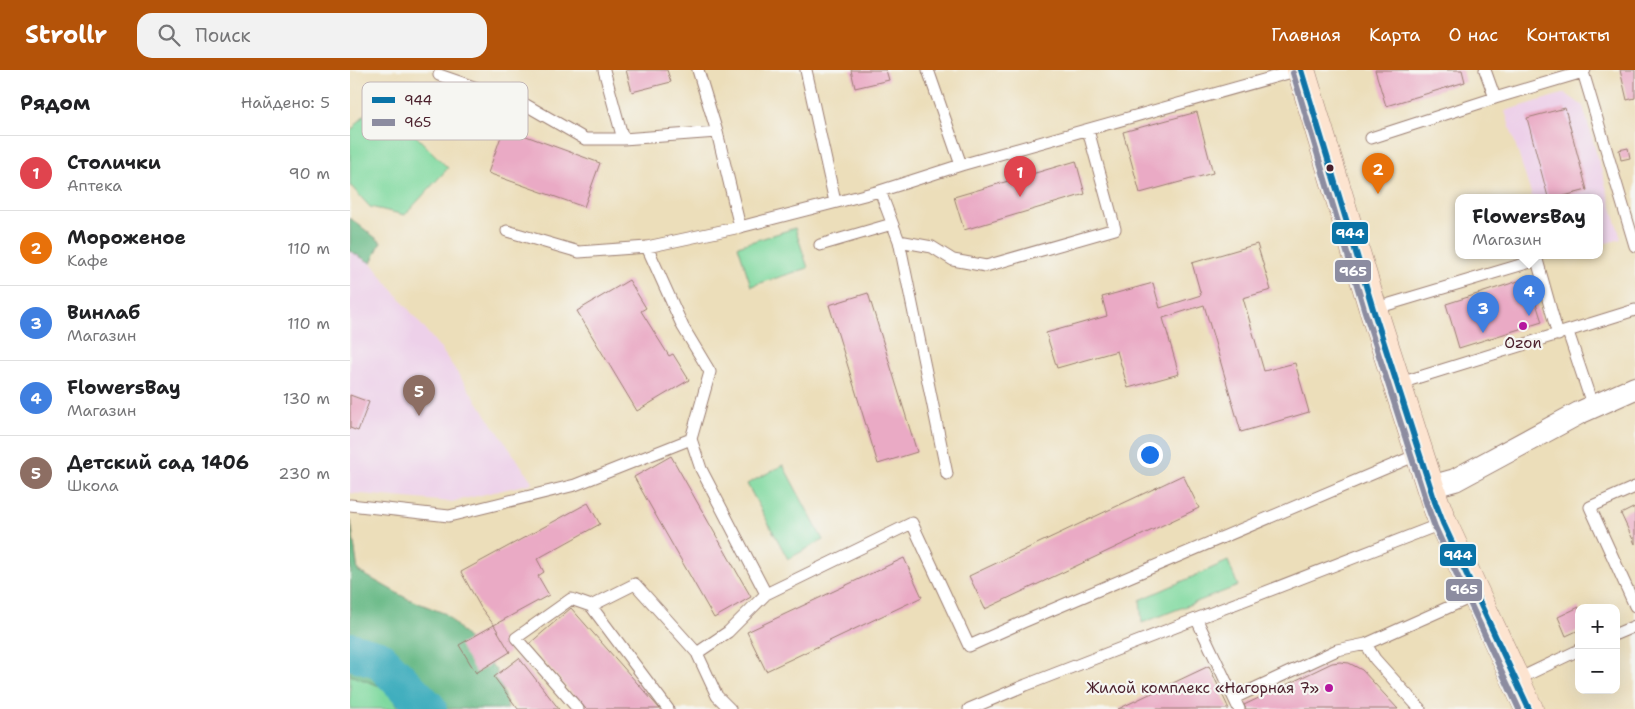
<!DOCTYPE html>
<html lang="ru">
<head>
<meta charset="utf-8">
<style>
  :root { --surface:#fff; --page:#f2f2f2; --text:#202124; --muted:#757577; --line:#e0e0e0; --accent:#b45309 }
  body { margin:0; font-family:"Shantell Sans",sans-serif; background:var(--page); color:var(--text) }
  .controls { position:absolute; right:15px; bottom:15px; display:grid; overflow:hidden; border-radius:10px; box-shadow:0 5px 20px #0002 }
  .controls button { width:45px; height:45px; display:grid; place-items:center; padding:0; border:0; border-bottom:1px solid var(--line); background:var(--surface); color:var(--text); font:25px sans-serif }
  .you { position:absolute; left:799px; top:384px; width:18px; height:18px; margin:-12px; border:4px solid #fff; border-radius:50%; background:#1a73e8; box-shadow:0 0 0 8px #1a73e833 }
  .badge { display:grid; place-items:center; width:32px; height:32px; border-radius:50%; background:var(--accent); color:#fff; font-size:16px; font-weight:700 }
  .pin { position:absolute; translate:-50% -41px; filter:drop-shadow(0 1px 2px #0008) }
  .pin::after { content:''; position:absolute; top:26px; width:18px; height:15px; background:inherit; clip-path:polygon(0 0,100% 0,50% 100%) }
  .popup { position:absolute; left:1105px; top:124px; width:148px; height:65px; box-sizing:border-box; display:grid; place-content:center; border-radius:10px; background:var(--surface); filter:drop-shadow(0 1px 4px #0005); font-size:16px; white-space:nowrap; color:var(--muted) }
  .popup b { font-size:19px; color:var(--text) }
  .popup::after { content:''; position:absolute; left:50%; top:100%; margin-left:-10px; border:10px solid transparent; border-top-color:var(--surface) }
  .list { margin:0; padding:0; list-style:none }
  h2 { display:flex; justify-content:space-between; align-items:center; height:65px; margin:0; padding:0 20px; font-size:21px }
  h2 small { font-size:16px; font-weight:400; color:var(--muted) }
  .list li { display:grid; grid-template-columns:32px 1fr auto; gap:15px; align-items:center; box-sizing:border-box; height:75px; padding:0 20px; border-top:1px solid var(--line) }
  .list b { display:block; font-size:19px; white-space:nowrap }
  .list p { margin:0; font-size:16px; white-space:nowrap; color:var(--muted) }
  .list em { font-size:16px; font-style:normal; color:var(--muted) }
  .icon { flex:none; width:28px; height:28px; fill:none; stroke:currentColor; stroke-width:2; stroke-linecap:round; stroke-linejoin:round }
  .map { position:relative; flex:none; width:1285px; height:639px; overflow:hidden }
  header { display:flex; align-items:center; gap:30px; box-sizing:border-box; height:70px; padding:0 25px; background:var(--accent); color:#fff }
  header strong { font-size:24px }
  nav { display:flex; gap:28px; margin-inline-start:auto; font-size:18px }
  .search { width:350px; height:45px; background:var(--page); display:flex; align-items:center; gap:12px; box-sizing:border-box; padding:0 18px; border-radius:15px; color:var(--muted); font-size:19px }
  main { display:flex }
  aside { flex:1; background:var(--surface) }
  .map>svg:first-child { display:block }
  .built { fill:#edd0e9 }
  .green { fill:#7fd99f; stroke:#647c65 }
  .forest { fill:#67b986; stroke:#586c58 }
  .lines { fill:none; stroke-linecap:round; stroke-linejoin:round }
  .river { stroke:#40aebe; stroke-width:38 }
  .building { fill:#eaaac5 }
  .lane-casing { stroke:#9b7e72; stroke-width:13 }
  .street-casing { stroke:#9b7e72; stroke-width:24 }
  .secondary-casing { stroke:#9b7e72; stroke-width:29 }
  .lane { stroke:#fff; stroke-width:11 }
  .street { stroke:#fff; stroke-width:22 }
  .secondary { stroke:#fde4d0; stroke-width:28 }
  .bus-1-casing { stroke:#f6f6f2; stroke-width:10 }
  .bus-2-casing { stroke:#f6f6f2; stroke-width:10 }
  .bus-1 { stroke:#0973a7; stroke-width:6 }
  .bus-2 { stroke:#8c8ca0; stroke-width:6 }
  .bus-dot { fill:#4a1f2b; stroke:#f6f6f2; stroke-width:2 }
  .poi-dot { fill:#b5179e; stroke:#f6f6f2; stroke-width:2 }
  .labels { text-anchor:middle; stroke-width:4.5; stroke-linejoin:round; paint-order:stroke }
  .poi-label { font-size:15px; fill:#4a1f2b; stroke:#f6f6f2 }
  .key { fill:#f6f6f2; stroke:#c2b6b6; stroke-width:1 }
  .key-label { font-size:14px; fill:#4a1f2b }
  .line-badge { stroke:#f6f6f2; stroke-width:2 }
  .badge-label { font-size:14px; text-anchor:middle; font-weight:bold; fill:#fff }
</style>
</head>
<body>
<header>
<strong>Strollr</strong>
<div class="search"><svg class="icon" aria-label="search" viewBox="0 0 24 24"><circle cx="10" cy="10" r="6"/><path d="M15 15l6 6"/></svg>Поиск</div>
<nav><a>Главная</a><a>Карта</a><a>О нас</a><a>Контакты</a></nav>
</header>
<main>
<aside>
<h2>Рядом<small>Найдено: 5</small></h2>
<ul class="list">
<li><span class="badge" style="background:#e0444e">1</span><div><b>Столички</b><p>Аптека</p></div><em>90 m</em></li>
<li><span class="badge" style="background:#e8710a">2</span><div><b>Мороженое</b><p>Кафе</p></div><em>110 m</em></li>
<li><span class="badge" style="background:#3f7fe0">3</span><div><b>Винлаб</b><p>Магазин</p></div><em>110 m</em></li>
<li><span class="badge" style="background:#3f7fe0">4</span><div><b>FlowersBay</b><p>Магазин</p></div><em>130 m</em></li>
<li><span class="badge" style="background:#8d6e63">5</span><div><b>Детский сад 1406</b><p>Школа</p></div><em>230 m</em></li>
</ul>
</aside>
<div class="map">
<svg width="1285" height="639" viewBox="0 0 1285 639">
  <rect width="100%" height="100%" fill="#f6f6f2"/>
  <filter id="ink" filterUnits="userSpaceOnUse"><feTurbulence type="fractalNoise" baseFrequency=".02" numOctaves="2"/><feDisplacementMap in="SourceGraphic" scale="10" xChannelSelector="R" yChannelSelector="G"/><feConvolveMatrix kernelMatrix="1 2 1 2 8 2 1 2 1" color-interpolation-filters="sRGB"/></filter>
  <filter id="wash" filterUnits="userSpaceOnUse"><feTurbulence type="fractalNoise" baseFrequency=".0096" numOctaves="4" result="noise"/><feDisplacementMap in="SourceGraphic" scale="20" xChannelSelector="R" yChannelSelector="G"/><feGaussianBlur stdDeviation="1.12" result="paint"/><feColorMatrix in="noise" values="0 0 0 0 0 0 0 0 0 0 0 0 0 0 0 0 0 1.4 0 .05"/><feComposite in="paint" operator="in"/></filter>
  <g filter="url(#wash)">
    <rect width="100%" height="100%" fill="#ecdeba"/>
    <path class="built" d="M 1215,23 L 1233,36 L 1271,169 L 1249,175 L 1249,127 L 1182,127 L 1155,41 Z
      M 0,181 L 21,193 L 91,279 L 183,413 L 101,432 L 0,423 Z"/>
    <path class="green" d="M 24,33 L 59,59 L 98,98 L 55,145 L 20,137 L 0,115 L 0,62 Z
      M 445,158 L 458,198 L 401,216 L 388,176 Z
      M 433,395 L 473,470 L 438,489 L 397,414 Z
      M 878,491 L 888,516 L 792,553 L 790,530 Z
      M 0,600 L 25,606 L 50,639 L 0,639 Z"/>
    <path class="forest" d="M 0,148 L 31,172 L 21,193 L 0,181 Z
      M 1,451 L 8,501 L 56,528 L 96,544 L 146,600 L 158,639 L 62,639 L 49,623 L 0,605 Z"/>
    <g class="lines">
      <path class="river" d="M 0,581 L 29,589 L 78,639"/>
    </g>
    <g id="blocks">
      <path class="building" d="M 276,0 L 317,0 L 321,12 L 282,22 Z
        M 501,0 L 536,0 L 539,10 L 505,18 Z
        M 1025,0 L 1112,0 L 1115,12 L 1036,36 Z
        M 1270,0 L 1285,0 L 1285,28 L 1277,30 Z
        M 1215,38 L 1237,120 L 1210,127 L 1198,127 L 1177,48 Z
        M 847,42 L 863,103 L 790,123 L 773,62 Z
        M 154,58 L 250,93 L 234,137 L 138,103 Z
        M 1278,78 L 1280,88 L 1271,90 L 1269,80 Z
        M 726,91 L 735,124 L 614,160 L 604,127 Z
        M 907,174 L 921,220 L 893,228 L 914,301 L 945,293 L 959,342 L 891,362 L 854,235 L 813,248 L 829,304 L 778,318 L 767,281 L 707,298 L 696,263 L 757,246 L 752,227 L 803,213 L 810,238 L 851,225 L 842,193 Z
        M 1178,208 L 1192,252 L 1109,278 L 1096,234 Z
        M 279,210 L 296,238 L 291,241 L 319,286 L 323,284 L 339,310 L 287,341 L 227,241 Z
        M 518,223 L 567,382 L 528,394 L 479,235 Z
        M 0,325 L 19,332 L 8,361 L 0,358 Z
        M 321,386 L 401,527 L 364,548 L 284,407 Z
        M 833,405 L 849,438 L 635,539 L 619,506 Z
        M 238,433 L 250,454 L 187,489 L 194,502 L 188,506 L 199,525 L 144,555 L 131,538 L 111,502 Z
        M 1285,437 L 1285,474 L 1271,444 Z
        M 554,488 L 572,527 L 416,601 L 397,562 Z
        M 1229,537 L 1229,560 L 1216,566 L 1208,547 Z
        M 221,538 L 310,639 L 236,639 L 179,574 Z
        M 144,555 L 160,582 L 126,603 L 109,575 Z
        M 169,588 L 209,639 L 168,639 L 144,607 Z
        M 990,592 L 999,593 L 1012,600 L 1048,639 L 896,639 L 894,635 L 982,593 Z
        M 859,596 L 879,639 L 768,639 Z"/>
    </g>
  </g>
  <g filter="url(#ink)">
    <use href="#blocks" fill-opacity="0" stroke="#9b7e72" stroke-width="1"/>
    <g class="lines">
      <defs>
        <path id="lane" d="M 254,0 L 273,69
          M 348,0 L 367,62 L 390,157
          M 456,0 L 485,132
          M 578,0 L 611,95
          M 1135,0 L 1145,28
          M 1233,2 L 1285,176
          M 89,5 L 176,35 L 235,69 L 273,69 L 367,62
          M 1021,68 L 1145,28 L 1233,2 L 1235,0
          M 530,121 L 549,171 L 597,404
          M 157,161 L 229,182 L 297,177 L 390,157 L 530,121 L 611,95 L 949,0
          M 549,171 L 582,177 L 603,190 L 636,196 L 765,159 L 738,60
          M 470,175 L 542,154
          M 297,177 L 333,257 L 360,302 L 341,369 L 351,399 L 416,524 L 562,453 L 619,576 L 673,552 L 1069,384
          M 1023,239 L 1187,190 L 1208,265
          M 1218,262 L 1243,337
          M 1047,314 L 1285,240
          M 1285,417 L 1240,437 L 1285,536
          M 0,435 L 99,446 L 225,415 L 341,369
          M 241,536 L 285,514 L 347,583 L 367,626 L 380,639
          M 847,550 L 889,639
          M 1266,564 L 1285,556
          M 1016,574 L 1025,589 L 1070,639
          M 347,583 L 378,562 L 416,524
          M 1166,610 L 1229,580
          M 884,628 L 987,580 L 1016,574 L 1126,525
          M 228,639 L 166,568 L 221,529 L 241,536 L 318,639
          M 619,639 L 676,615 L 1093,453"/>
        <path id="street" d="M 1080,417 L 1105,410 L 1229,343 L 1285,318"/>
        <path id="secondary" d="M 951,0 L 1023,239 L 1085,432 L 1093,453 L 1179,639"/>
      </defs>
      <use href="#lane" class="lane-casing"/>
      <use href="#street" class="street-casing"/>
      <use href="#secondary" class="secondary-casing"/>
      <use href="#lane" class="lane"/>
      <use href="#street" class="street"/>
      <use href="#secondary" class="secondary"/>
      <defs>
        <path id="bus-1" d="M 951,0 L 1023,239 L 1085,432 L 1093,453 L 1179,639"/>
        <path id="bus-2" d="M 943,3 L 1015,242 L 1077,435 L 1085,457 L 1169,639"/>
      </defs>
      <use href="#bus-1" class="bus-1-casing"/>
      <use href="#bus-2" class="bus-2-casing"/>
      <use href="#bus-1" class="bus-1"/>
      <use href="#bus-2" class="bus-2"/>
    </g>
  </g>
  <circle class="bus-dot" cx="980" cy="98" r="4.5"/>
  <g class="poi-dot">
    <circle cx="1173" cy="256" r="5"/>
    <circle cx="979" cy="618" r="5"/>
  </g>
  <g class="labels">
    <g class="poi-label">
      <text x="1173" y="278">Ozon</text>
      <text x="969" y="623" text-anchor="end">Жилой комплекс «Нагорная 7»</text>
    </g>
  </g>
  <rect x="12" y="12" width="166" height="58" rx="8" class="key"/>
  <rect x="22" y="27" width="23" height="6" fill="#0973a7"/>
  <rect x="22" y="49" width="23" height="7" fill="#8c8ca0"/>
  <g class="key-label">
    <text x="54" y="35">944</text>
    <text x="54" y="57">965</text>
  </g>
  <g class="line-badge">
    <rect x="981" y="151" width="38" height="24" rx="5" fill="#0973a7"/>
    <rect x="984" y="189" width="38" height="24" rx="5" fill="#8c8ca0"/>
    <rect x="1089" y="473" width="38" height="24" rx="5" fill="#0973a7"/>
    <rect x="1095" y="508" width="38" height="24" rx="5" fill="#8c8ca0"/>
  </g>
  <g class="badge-label">
    <text x="1000" y="168">944</text>
    <text x="1003" y="206">965</text>
    <text x="1108" y="490">944</text>
    <text x="1114" y="524">965</text>
  </g>
</svg>
<div class="controls">
<button>+</button>
<button>−</button>
</div>
<div class="you"></div>
<div class="pin badge" style="left:670px;top:127px;background:#e0444e">1</div>
<div class="pin badge" style="left:1028px;top:124px;background:#e8710a">2</div>
<div class="pin badge" style="left:1133px;top:263px;background:#3f7fe0">3</div>
<div class="pin badge" style="left:1179px;top:246px;background:#3f7fe0">4</div>
<div class="popup"><b>FlowersBay</b>Магазин</div>
<div class="pin badge" style="left:69px;top:346px;background:#8d6e63">5</div>
</div>
</main>
</body>
</html>
